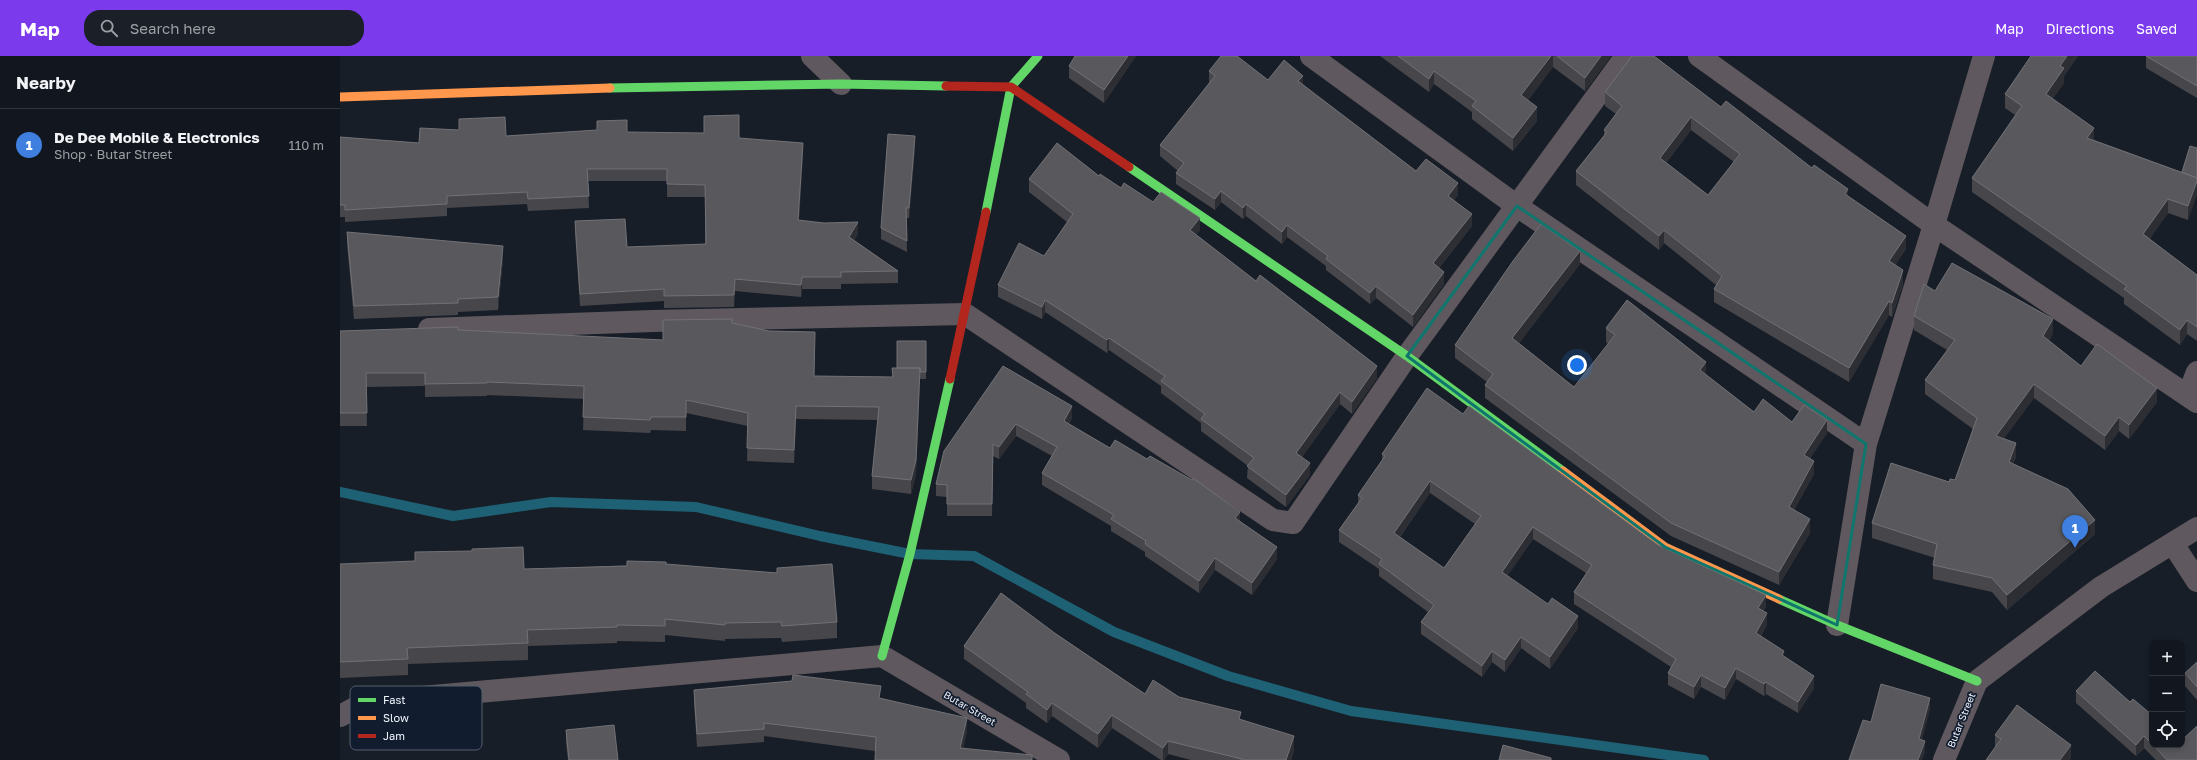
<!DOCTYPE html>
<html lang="en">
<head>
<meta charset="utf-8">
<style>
  :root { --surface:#12161e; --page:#1b1f27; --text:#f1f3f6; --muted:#9c9fa4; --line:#31353c; --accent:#7c3aed }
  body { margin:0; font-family:"Golos Text",sans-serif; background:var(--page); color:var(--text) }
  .controls { position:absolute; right:12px; bottom:12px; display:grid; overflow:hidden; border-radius:8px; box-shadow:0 2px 6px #0003 }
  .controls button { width:36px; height:36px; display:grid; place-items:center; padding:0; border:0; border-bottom:1px solid var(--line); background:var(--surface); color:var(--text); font:20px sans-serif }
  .you { position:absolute; left:1237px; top:309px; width:14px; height:14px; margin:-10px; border:3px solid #fff; border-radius:50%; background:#1a73e8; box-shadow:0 0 0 6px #1a73e833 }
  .badge { display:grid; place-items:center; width:26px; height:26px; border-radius:50%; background:var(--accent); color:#fff; font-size:13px; font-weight:700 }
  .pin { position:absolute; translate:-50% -33px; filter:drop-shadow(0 1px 2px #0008) }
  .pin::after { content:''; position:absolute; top:21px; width:14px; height:12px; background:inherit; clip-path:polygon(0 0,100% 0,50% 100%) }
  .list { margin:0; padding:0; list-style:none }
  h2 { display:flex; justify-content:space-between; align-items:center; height:52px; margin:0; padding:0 16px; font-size:17px }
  h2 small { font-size:13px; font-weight:400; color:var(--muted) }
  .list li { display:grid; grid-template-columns:26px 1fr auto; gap:12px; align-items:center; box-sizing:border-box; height:72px; padding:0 16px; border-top:1px solid var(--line) }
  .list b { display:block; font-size:15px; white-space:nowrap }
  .list p { margin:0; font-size:13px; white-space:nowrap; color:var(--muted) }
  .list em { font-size:13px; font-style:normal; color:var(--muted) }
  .icon { flex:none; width:22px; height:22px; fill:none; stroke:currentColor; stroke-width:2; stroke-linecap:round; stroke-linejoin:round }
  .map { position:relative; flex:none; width:1857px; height:704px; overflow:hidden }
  header { display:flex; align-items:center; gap:24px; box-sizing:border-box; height:56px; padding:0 20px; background:var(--accent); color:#fff }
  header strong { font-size:19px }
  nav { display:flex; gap:22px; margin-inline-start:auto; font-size:14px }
  .search { width:280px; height:36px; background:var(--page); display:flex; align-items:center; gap:10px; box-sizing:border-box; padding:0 14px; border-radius:16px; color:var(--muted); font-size:15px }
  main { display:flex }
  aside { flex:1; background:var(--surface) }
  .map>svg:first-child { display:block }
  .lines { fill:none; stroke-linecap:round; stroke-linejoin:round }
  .stream { stroke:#1e6174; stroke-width:10 }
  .street { stroke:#5f585e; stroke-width:22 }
  .fast { stroke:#63d668; stroke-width:9 }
  .slow { stroke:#ff974d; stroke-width:9 }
  .jam { stroke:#b3261e; stroke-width:9 }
  .wall { fill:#47464a; fill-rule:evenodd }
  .shaded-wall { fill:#2c2e34 }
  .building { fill:#59595d; stroke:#717176; fill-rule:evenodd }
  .marked { fill:none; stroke:#0f766e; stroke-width:3; stroke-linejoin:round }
  .labels { text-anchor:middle; stroke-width:3.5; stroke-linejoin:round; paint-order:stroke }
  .street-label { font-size:10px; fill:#f0f5fd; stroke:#111d2f }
  .key { fill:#111d2f; stroke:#545e6d; stroke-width:1 }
  .key-label { font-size:11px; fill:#f0f5fd }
</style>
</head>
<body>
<header>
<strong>Map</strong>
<div class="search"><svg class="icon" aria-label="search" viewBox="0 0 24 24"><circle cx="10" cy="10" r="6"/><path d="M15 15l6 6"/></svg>Search here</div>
<nav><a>Map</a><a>Directions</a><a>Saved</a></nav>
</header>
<main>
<aside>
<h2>Nearby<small></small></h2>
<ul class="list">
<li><span class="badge" style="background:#3f7fe0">1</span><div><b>De Dee Mobile &amp; Electronics</b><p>Shop · Butar Street</p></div><em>110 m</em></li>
</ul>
</aside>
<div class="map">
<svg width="1857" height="704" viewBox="0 0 1857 704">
  <rect width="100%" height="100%" fill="#181e28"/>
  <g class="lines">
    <path class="stream" d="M 0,436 L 113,460 L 211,446 L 356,451 L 480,480 L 570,498 L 634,500 L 774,576 L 888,620 L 1011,655 L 1364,704"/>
    <path class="street" d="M 472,0 L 501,28
      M 971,0 L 1177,150 L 1526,388
      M 1359,0 L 1594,169 L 1857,346
      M 89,273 L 313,265 L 625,258 L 933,464 L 953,467 L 1067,300 L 1286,0
      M 1848,339 L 1857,316
      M 1833,488 L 1857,525
      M 1497,569 L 1526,388 L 1594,169 L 1644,0
      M 0,660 L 26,646 L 542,600 L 719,704
      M 1604,704 L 1637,625 L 1761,531 L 1857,472"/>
    <path class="fast" d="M 270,32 L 501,28 L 606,30
      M 789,111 L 1067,300 L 1223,415
      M 646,156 L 671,31 L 698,0
      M 1439,543 L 1497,569 L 1637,625
      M 542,600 L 570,498 L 610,323"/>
    <path class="slow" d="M 0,41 L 270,32
      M 1223,415 L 1325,491 L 1439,543"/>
    <path class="jam" d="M 606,30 L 671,31 L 789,111
      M 610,323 L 646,156"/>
  </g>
  <path class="wall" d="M 796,0 L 764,47 L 729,22 L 729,10 Z
    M 1040,0 L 1271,0 L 1245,35 L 1213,11 L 1188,44 L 1197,65 L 1173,95 L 1132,63 L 1132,56 L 1094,28 L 1089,36 Z
    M 1691,0 L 1738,0 L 1724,20 L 1724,27 L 1712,43 L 1754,84 L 1842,116 L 1850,90 L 1848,164 L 1828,157 L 1809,183 L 1857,219 L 1857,285 L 1847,278 L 1840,289 L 1784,248 L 1784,242 L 1632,136 L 1632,122 L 1675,59 L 1665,52 L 1665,38 Z
    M 1806,0 L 1857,0 L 1857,42 L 1806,12 Z
    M 869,15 L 963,29 L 1076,115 L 1118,139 L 1113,145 L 1132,170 L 1099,212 L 1104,228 L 1073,271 L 1036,242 L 1030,248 L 986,214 L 986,210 L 947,181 L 942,188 L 906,160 L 903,163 L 881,146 L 875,154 L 836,128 L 836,117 L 838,115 L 820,100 L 820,89 L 869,27 Z
    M 1265,36 L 1381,51 L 1508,141 L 1566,193 L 1555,209 L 1563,228 L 1552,261 L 1549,259 L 1509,326 L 1374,246 L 1374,233 L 1376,229 L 1324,187 L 1319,194 L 1236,129 L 1236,115 L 1264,80 L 1264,74 L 1276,58 L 1265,50 ZM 1351,74 L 1394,106 L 1368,139 L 1326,107 Z
    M 119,63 L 166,80 L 287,76 L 399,82 L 463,99 L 459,164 L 518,178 L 514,184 L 558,215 L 558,227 L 501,228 L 501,233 L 462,233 L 461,241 L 395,235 L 394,251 L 324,252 L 324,245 L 240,250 L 235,177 L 235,165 L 287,191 L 365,188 L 365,141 L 327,141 L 327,125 L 248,125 L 249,152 L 188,155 L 187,148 L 107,152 L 107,160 L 5,166 L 5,161 L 0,161 L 0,81 L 79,87 L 119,74 Z
    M 575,91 L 569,162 L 566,162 L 567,196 L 541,183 L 541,172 Z
    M 759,120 L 781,132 L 813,146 L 860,174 L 856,179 L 1037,322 L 1012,358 L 1000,348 L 962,401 L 970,419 L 946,451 L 907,422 L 908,410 L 861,375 L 861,367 L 821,337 L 821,330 L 769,294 L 767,297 L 705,256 L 702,263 L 658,241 L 658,229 L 704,200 L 727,166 L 689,136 L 689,123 Z
    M 7,176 L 163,203 L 158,254 L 118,256 L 118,259 L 14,263 L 7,188 Z
    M 1240,208 L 1179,287 L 1234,331 L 1268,288 L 1266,286 L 1266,272 L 1366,319 L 1414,356 L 1452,366 L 1487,377 L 1470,402 L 1474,418 L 1454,454 L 1470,477 L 1439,529 L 1331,480 L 1145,342 L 1145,329 L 1147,326 L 1115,302 L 1115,289 Z
    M 1595,235 L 1713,277 L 1709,285 L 1741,310 L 1817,346 L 1789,383 L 1779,375 L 1765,394 L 1694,342 L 1664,382 L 1676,401 L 1673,408 L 1755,478 L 1667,554 L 1652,536 L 1593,523 L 1593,509 L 1595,502 L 1532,482 L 1532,467 L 1609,426 L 1615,424 L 1633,373 L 1585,338 L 1585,324 L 1607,294 L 1574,274 L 1574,260 Z
    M 392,267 L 475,289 L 474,320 L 552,321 L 557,312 L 586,285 L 586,323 L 580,323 L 576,418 L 571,438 L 532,433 L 532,420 L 538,364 L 456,363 L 454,407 L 407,405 L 408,370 L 346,357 L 346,375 L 311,374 L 310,377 L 243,374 L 244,343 L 147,339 L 147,340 L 85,341 L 85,330 L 26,331 L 27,370 L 0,370 L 0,275 L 118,274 L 323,284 Z
    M 663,310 L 732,362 L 729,368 L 770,392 L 900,465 L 937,503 L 912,539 L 875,514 L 859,537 L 805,500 L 805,496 L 771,475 L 771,470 L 702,429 L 702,417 L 712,400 L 676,380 L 659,403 L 653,400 L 652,460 L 607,460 L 607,441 L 596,440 L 596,428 Z
    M 1123,358 L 1318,489 L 1426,551 L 1423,555 L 1427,569 L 1421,580 L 1444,601 L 1474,632 L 1458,657 L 1426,638 L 1424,640 L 1396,623 L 1385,644 L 1361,631 L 1354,643 L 1328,629 L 1328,617 L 1331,611 L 1234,548 L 1234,536 L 1246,517 L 1193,483 L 1167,520 L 1238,572 L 1210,613 L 1181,592 L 1165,616 L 1152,606 L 1142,621 L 1081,578 L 1081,566 L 1088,556 L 1039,520 L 1039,513 L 999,486 L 999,474 L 1018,447 L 1018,439 L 1042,405 L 1042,398 ZM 1090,437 L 1135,468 L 1104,512 L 1060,481 Z
    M 0,508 L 184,513 L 326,508 L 437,517 L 437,512 L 497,566 L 497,582 L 442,586 L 441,582 L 385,583 L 385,585 L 325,579 L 325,586 L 277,585 L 277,587 L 188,590 L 188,604 L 68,608 L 68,619 L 0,622 Z
    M 716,578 L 805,638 L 839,641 L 901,664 L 954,694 L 951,704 L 851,704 L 828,698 L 824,704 L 821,704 L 772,672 L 758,692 L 712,660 L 707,667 L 686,652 L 686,647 L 624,603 L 624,590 Z
    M 1857,606 L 1857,644 L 1845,630 L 1845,617 Z
    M 354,634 L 541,642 L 627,675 L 623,692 L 692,704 L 535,695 L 424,680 L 424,686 L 357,691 L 354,647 Z
    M 1736,635 L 1790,646 L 1812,659 L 1812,689 L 1842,689 L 1857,704 L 1816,704 L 1804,692 L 1796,700 L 1736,647 Z
    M 226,674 L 278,704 L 228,704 L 226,687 Z
    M 1655,679 L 1731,702 L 1655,691 Z"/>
  <path class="shaded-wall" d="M 788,0 L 796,0 L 764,47 L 764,34 Z
    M 1211,0 L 1213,0 L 1213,11 L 1181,53 L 1181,39 Z
    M 1261,0 L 1271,0 L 1245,35 L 1245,22 Z
    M 1727,0 L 1738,0 L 1724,20 L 1724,27 L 1706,53 L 1706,38 L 1720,10 Z
    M 1094,15 L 1094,28 L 1089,36 L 1089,23 Z
    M 963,20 L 963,31 L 958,25 Z
    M 1197,51 L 1197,65 L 1173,95 L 1173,82 Z
    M 1351,61 L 1351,74 L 1320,115 L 1320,102 Z
    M 1754,72 L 1754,86 L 1747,82 Z
    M 575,80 L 575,91 L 569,162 L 569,152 Z
    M 463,87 L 463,99 L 458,176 L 458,164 Z
    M 1857,125 L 1857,139 L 1848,164 L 1848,150 Z
    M 1118,127 L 1118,139 L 1108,152 L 1108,140 Z
    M 1508,133 L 1508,147 L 1505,138 Z
    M 881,135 L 881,146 L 875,154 L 875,143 Z
    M 1828,143 L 1828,157 L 1803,193 L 1803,178 Z
    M 906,148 L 906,160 L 903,163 L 903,152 Z
    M 1132,158 L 1132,170 L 1093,219 L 1093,207 Z
    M 860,162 L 860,174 L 850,186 L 850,174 Z
    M 518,166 L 518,178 L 509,193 L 509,181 Z
    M 947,169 L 947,181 L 942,188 L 942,176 Z
    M 1324,174 L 1324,187 L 1319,194 L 1319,180 Z
    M 1566,180 L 1566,193 L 1549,219 L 1549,205 Z
    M 163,190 L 163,203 L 158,254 L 158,241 Z
    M 1240,195 L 1240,208 L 1172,296 L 1172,282 Z
    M 1563,214 L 1563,228 L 1552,261 L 1552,247 Z
    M 1104,216 L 1104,228 L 1073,271 L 1073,259 Z
    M 462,221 L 462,233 L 461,241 L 461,229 Z
    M 395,223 L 395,235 L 394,251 L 394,239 Z
    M 1036,230 L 1036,242 L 1030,248 L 1030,237 Z
    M 705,244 L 705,256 L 702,263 L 702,251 Z
    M 1549,245 L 1549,259 L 1509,326 L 1509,312 Z
    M 1713,263 L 1713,277 L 1703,295 L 1703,280 Z
    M 1847,264 L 1847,278 L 1840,289 L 1840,274 Z
    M 769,282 L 769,294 L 767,297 L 767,284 Z
    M 1366,306 L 1366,319 L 1360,314 Z
    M 1037,310 L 1037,322 L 1012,358 L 1012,346 Z
    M 580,312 L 580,325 L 576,418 L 571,438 L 571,424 Z
    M 1694,328 L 1694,342 L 1656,394 L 1656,380 Z
    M 1817,332 L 1817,346 L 1789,383 L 1789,369 Z
    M 1000,336 L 1000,348 L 956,409 L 956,397 Z
    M 456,350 L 456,363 L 454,407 L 454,394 Z
    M 732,350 L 732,362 L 724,377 L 724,365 Z
    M 1779,361 L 1779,375 L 1765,394 L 1765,380 Z
    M 1487,364 L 1487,377 L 1464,412 L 1464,399 Z
    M 676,368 L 676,380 L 659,403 L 659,391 Z
    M 1676,387 L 1676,401 L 1669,420 L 1669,406 Z
    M 1474,405 L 1474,418 L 1449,464 L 1449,451 Z
    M 970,407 L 970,419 L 946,451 L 946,439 Z
    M 1090,425 L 1090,437 L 1054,489 L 1054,477 Z
    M 900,456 L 900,468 L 895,462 Z
    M 1470,463 L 1470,477 L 1439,529 L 1439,516 Z
    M 1755,464 L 1755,478 L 1667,554 L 1667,539 Z
    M 1193,471 L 1193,483 L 1162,528 L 1162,516 Z
    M 937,491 L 937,503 L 912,539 L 912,527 Z
    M 875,502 L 875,514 L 859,537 L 859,525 Z
    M 1426,539 L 1426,551 L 1418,564 L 1418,552 Z
    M 1427,557 L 1427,569 L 1416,589 L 1416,577 Z
    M 1238,560 L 1238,572 L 1210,613 L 1210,601 Z
    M 1181,581 L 1181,592 L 1165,616 L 1165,604 Z
    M 1152,595 L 1152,606 L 1142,621 L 1142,610 Z
    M 1444,595 L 1444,607 L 1442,599 Z
    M 1396,612 L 1396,623 L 1385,644 L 1385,632 Z
    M 1361,619 L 1361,631 L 1354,643 L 1354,631 Z
    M 1474,620 L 1474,632 L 1458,657 L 1458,646 Z
    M 1426,626 L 1426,638 L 1424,640 L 1424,628 Z
    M 1590,642 L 1590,654 L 1579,695 L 1579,683 Z
    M 712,647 L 712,660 L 707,667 L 707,654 Z
    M 772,659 L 772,672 L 758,692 L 758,678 Z
    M 627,662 L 627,675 L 621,704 L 620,692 Z
    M 954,680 L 954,694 L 951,704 L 946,704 Z
    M 1804,680 L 1804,692 L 1796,700 L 1796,689 Z
    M 828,685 L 828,698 L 824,704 L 823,704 L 823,692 Z
    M 1585,685 L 1585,697 L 1582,704 L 1578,704 Z
    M 1731,689 L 1731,702 L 1730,704 L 1720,704 Z"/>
  <path class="building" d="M 735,0 L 788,0 L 764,34 L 729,10 Z
    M 881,0 L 897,0 L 928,24 L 944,4 L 963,20 L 958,25 L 1076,115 L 1086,103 L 1118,127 L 1108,140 L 1132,158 L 1093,207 L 1104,216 L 1073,259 L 1036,230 L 1030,237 L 986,203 L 988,200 L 947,169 L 942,176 L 906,148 L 903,152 L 881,135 L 875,143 L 836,117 L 844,107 L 820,89 L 875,20 L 869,15 Z
    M 1058,0 L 1211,0 L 1181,39 L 1197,51 L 1173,82 L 1132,50 L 1136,45 L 1094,15 L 1089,23 Z
    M 1217,0 L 1261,0 L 1245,22 Z
    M 1292,0 L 1314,0 L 1381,51 L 1386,45 L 1472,112 L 1474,109 L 1508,133 L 1505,138 L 1566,180 L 1549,205 L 1563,214 L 1552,247 L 1549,245 L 1509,312 L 1374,233 L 1382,220 L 1324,174 L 1319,180 L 1236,115 L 1267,76 L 1264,74 L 1282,50 L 1265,36 ZM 1351,61 L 1400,98 L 1368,139 L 1320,102 Z
    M 1691,0 L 1727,0 L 1720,10 L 1724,12 L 1706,38 L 1754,72 L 1747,82 L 1857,122 L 1857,125 L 1848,150 L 1828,143 L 1803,178 L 1857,219 L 1857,271 L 1847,264 L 1840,274 L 1784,233 L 1787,230 L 1632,122 L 1682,50 L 1665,38 Z
    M 1806,0 L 1857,0 L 1857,30 Z
    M 399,59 L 399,82 L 463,87 L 458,164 L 484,167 L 518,166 L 509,181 L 558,215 L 501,216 L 501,221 L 462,221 L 461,229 L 395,223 L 394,239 L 324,240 L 324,233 L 240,238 L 235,165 L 285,163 L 287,191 L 366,188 L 365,129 L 327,128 L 327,113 L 247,113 L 249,140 L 188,143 L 187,136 L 107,140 L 107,148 L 5,154 L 5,149 L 0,149 L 0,81 L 79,87 L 80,72 L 119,74 L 119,63 L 165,61 L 166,80 L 257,74 L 257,65 L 287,64 L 287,76 L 364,77 L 364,60 Z
    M 548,78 L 575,80 L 569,152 L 566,152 L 567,185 L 541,172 Z
    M 717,87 L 759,120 L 760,118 L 781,132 L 784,127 L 813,146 L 821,136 L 860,162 L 850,174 L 916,225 L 920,219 L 1037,310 L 1012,346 L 1000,336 L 956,397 L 970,407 L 946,439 L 907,410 L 914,402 L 861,363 L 865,358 L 821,325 L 825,320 L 769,282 L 767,284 L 705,244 L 702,251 L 658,229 L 679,187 L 704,200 L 733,158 L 689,123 Z
    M 1850,90 L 1857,92 L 1857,122 L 1842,116 Z
    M 1201,168 L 1240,195 L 1172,282 L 1234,331 L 1275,279 L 1266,272 L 1287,244 L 1366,306 L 1360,314 L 1414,356 L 1423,343 L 1452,366 L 1464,349 L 1487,364 L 1464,399 L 1474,405 L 1449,451 L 1470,463 L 1439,516 L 1331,467 L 1145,329 L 1153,318 L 1115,289 L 1173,205 Z
    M 7,176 L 163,190 L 158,241 L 118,243 L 118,247 L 14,250 Z
    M 1612,207 L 1713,263 L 1703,280 L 1741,310 L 1757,288 L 1817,332 L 1789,369 L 1779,361 L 1765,380 L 1694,328 L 1656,380 L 1676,387 L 1669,406 L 1728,433 L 1755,464 L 1667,539 L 1652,522 L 1593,509 L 1597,488 L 1532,467 L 1551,407 L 1609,426 L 1610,423 L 1615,424 L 1637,362 L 1585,324 L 1615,284 L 1574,260 L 1584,228 L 1595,235 Z
    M 392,263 L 392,267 L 429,275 L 475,276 L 474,320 L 553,321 L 552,312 L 580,312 L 576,404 L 571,424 L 532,420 L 539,351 L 456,350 L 454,394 L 407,392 L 408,357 L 346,344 L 346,361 L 311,361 L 310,364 L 243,361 L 244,330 L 147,326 L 147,327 L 85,328 L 85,317 L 26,317 L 27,357 L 0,357 L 0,275 L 118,271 L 118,274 L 323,284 L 323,264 Z
    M 557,285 L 586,285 L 586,316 L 580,316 L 580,312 L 557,312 Z
    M 663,310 L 732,350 L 724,365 L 770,392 L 775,384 L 807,403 L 810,400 L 852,424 L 853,422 L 900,456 L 895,462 L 937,491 L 912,527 L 875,502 L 859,525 L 805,488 L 806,485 L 771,463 L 774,459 L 702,417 L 717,391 L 676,368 L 659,391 L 653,388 L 652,448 L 607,448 L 607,429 L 596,428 L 604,395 Z
    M 1087,332 L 1123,358 L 1129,350 L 1318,489 L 1426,539 L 1418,552 L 1427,557 L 1416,577 L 1444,595 L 1442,599 L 1474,620 L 1458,646 L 1426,626 L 1424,628 L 1396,612 L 1385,632 L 1361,619 L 1354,631 L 1328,617 L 1336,603 L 1234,536 L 1252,509 L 1193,471 L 1162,516 L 1208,548 L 1212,542 L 1238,560 L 1210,601 L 1181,581 L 1165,604 L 1152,595 L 1142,610 L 1081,566 L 1094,549 L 1039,508 L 1042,503 L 999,474 L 1022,442 L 1018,439 L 1045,400 L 1042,398 ZM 1090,425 L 1141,460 L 1104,512 L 1054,477 Z
    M 183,491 L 184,513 L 287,510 L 287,505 L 326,506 L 326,508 L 437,517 L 437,512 L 492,508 L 497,566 L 442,570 L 441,566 L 385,567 L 385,569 L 325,563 L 325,570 L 277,569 L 277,571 L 187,574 L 188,587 L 67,592 L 68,603 L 0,606 L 0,508 L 75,505 L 75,496 L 132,495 L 132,493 Z
    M 661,537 L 716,578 L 805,638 L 813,624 L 839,641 L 901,656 L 899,663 L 954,680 L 946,704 L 901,704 L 902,703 L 828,685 L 823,692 L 772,659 L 758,678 L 712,647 L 707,654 L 686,638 L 688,636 L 624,590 Z
    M 1857,606 L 1857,631 L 1845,617 Z
    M 1755,615 L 1790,646 L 1793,643 L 1812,659 L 1812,688 L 1804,680 L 1796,689 L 1736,635 Z
    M 453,619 L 541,630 L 539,642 L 627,662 L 620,692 L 692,699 L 692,704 L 535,704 L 536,681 L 424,667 L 424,673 L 357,678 L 354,634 L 452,625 Z
    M 1541,628 L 1590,642 L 1579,683 L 1585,685 L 1578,704 L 1509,704 L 1523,664 L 1531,666 Z
    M 1677,649 L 1731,689 L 1720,704 L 1646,704 L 1661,683 L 1655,679 Z
    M 274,669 L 278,704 L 229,704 L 226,674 Z
    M 1857,670 L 1857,704 L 1827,704 L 1813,689 L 1842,689 L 1842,684 Z
    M 1163,689 L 1211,702 L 1211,704 L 1159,704 Z"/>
  <path class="marked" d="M 1177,150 L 1526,388 L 1497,569 L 1325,491 L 1067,300 Z"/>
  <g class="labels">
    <g class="street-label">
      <text transform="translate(630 652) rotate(30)" y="4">Butar Street</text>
      <text transform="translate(1621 664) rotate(-68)" y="4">Butar Street</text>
    </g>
  </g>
  <rect x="10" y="630" width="132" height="64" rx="6" class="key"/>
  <rect x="18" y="642" width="18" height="4" fill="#63d668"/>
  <rect x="18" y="660" width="18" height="4" fill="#ff974d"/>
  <rect x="18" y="678" width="18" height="4" fill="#b3261e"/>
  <g class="key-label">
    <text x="43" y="648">Fast</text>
    <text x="43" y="666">Slow</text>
    <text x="43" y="684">Jam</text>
  </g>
</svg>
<div class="controls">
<button>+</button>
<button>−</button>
<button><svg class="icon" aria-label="locate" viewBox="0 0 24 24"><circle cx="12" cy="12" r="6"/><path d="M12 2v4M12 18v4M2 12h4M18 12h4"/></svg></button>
</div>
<div class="you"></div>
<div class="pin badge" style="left:1735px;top:492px;background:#3f7fe0">1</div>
</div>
</main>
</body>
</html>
